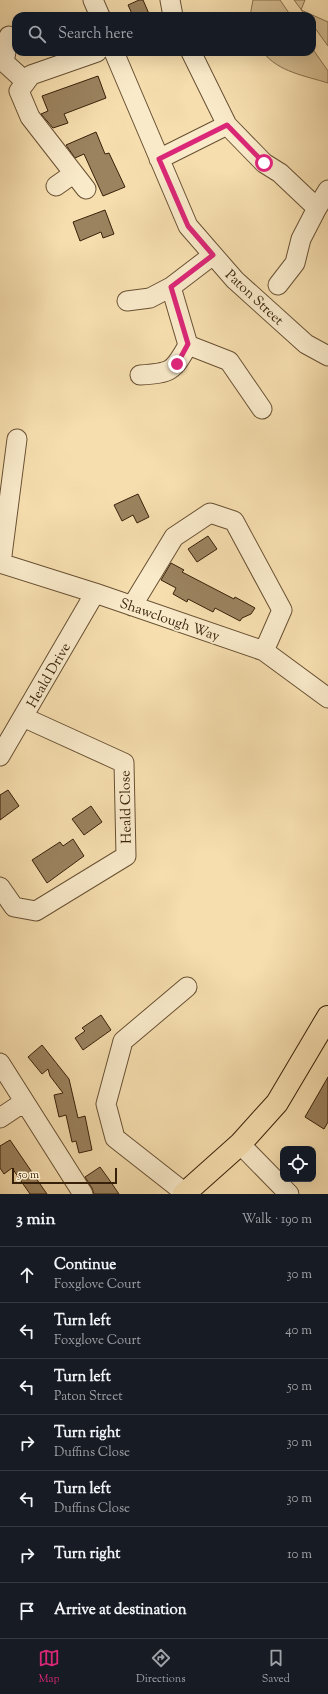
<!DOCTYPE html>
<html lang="en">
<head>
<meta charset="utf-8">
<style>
  :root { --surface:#171b24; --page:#242831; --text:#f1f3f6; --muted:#9ea1a6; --line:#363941; --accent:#db2777 }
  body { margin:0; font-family:"Sorts Mill Goudy",serif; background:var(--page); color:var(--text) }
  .controls { position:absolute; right:12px; bottom:12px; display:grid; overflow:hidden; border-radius:8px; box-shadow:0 4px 16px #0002 }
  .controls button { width:36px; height:36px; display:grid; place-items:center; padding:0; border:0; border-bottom:1px solid var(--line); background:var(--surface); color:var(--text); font:20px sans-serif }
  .scale { position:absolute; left:12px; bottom:10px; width:105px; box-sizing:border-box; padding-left:4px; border:2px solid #38210a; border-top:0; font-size:11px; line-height:14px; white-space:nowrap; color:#38210a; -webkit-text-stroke:3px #f9eaca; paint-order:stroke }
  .stop { position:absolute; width:12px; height:12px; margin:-9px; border:3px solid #db2777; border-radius:50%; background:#fff }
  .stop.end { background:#db2777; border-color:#fff; box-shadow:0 1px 4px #0008 }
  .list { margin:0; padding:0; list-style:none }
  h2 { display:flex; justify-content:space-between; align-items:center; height:52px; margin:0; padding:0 16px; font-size:17px }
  h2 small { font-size:13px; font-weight:400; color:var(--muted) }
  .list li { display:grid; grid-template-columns:26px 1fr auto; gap:12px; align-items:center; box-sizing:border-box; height:56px; padding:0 16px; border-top:1px solid var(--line) }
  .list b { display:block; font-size:15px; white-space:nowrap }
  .list p { margin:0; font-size:13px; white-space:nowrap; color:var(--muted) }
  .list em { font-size:13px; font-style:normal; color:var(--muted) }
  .icon { flex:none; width:22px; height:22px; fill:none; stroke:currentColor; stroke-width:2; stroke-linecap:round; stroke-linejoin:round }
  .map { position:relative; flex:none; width:328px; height:1194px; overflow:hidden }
  .search { position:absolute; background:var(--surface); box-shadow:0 4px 16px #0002; left:12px; right:12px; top:12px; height:44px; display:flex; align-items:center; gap:10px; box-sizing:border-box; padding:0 14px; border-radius:12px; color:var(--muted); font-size:15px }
  .sheet { height:444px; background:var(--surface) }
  nav { display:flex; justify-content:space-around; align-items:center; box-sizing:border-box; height:56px; border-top:1px solid var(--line); background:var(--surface); font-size:11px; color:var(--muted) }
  nav a { display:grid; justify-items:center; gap:2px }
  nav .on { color:var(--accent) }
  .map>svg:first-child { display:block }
  .green { fill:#d6be92; stroke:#87704e }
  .building { fill:#9b835f; stroke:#38210a }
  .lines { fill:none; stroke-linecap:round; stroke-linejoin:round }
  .minor-casing { stroke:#685033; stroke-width:21 }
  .major-casing { stroke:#38210a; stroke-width:24 }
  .minor { stroke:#f9eaca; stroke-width:19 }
  .major { stroke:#f6deae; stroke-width:22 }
  .route { stroke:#db2777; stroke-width:5 }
  .labels { text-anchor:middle; stroke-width:3.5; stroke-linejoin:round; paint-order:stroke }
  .street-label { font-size:14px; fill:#38210a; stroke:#f9eaca }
</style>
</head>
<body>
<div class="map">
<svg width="328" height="1194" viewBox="0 0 328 1194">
  <rect width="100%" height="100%" fill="#f6deae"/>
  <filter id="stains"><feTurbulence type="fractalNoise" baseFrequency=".005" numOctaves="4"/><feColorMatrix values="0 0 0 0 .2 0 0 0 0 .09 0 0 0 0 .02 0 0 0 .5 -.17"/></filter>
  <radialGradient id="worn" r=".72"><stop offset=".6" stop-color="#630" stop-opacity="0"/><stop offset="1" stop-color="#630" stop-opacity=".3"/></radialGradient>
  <path class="green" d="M 253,0 L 280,0 L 291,16 L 250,16 Z
    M 294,0 L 305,0 L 301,10 L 328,22 L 328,46 L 312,24 L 312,16 L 306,16 Z
    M 312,48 L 328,71 L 328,83 C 306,76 278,72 263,52 L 312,52 Z"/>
  <path class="building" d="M 139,0 L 143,0 L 150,16 L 133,16 L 128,5 Z
    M 98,76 L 106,98 L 64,114 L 68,123 L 53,128 L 41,114 L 48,111 L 42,96 Z
    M 96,132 L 105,154 L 109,153 L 125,187 L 103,196 L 84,154 L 75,158 L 66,145 Z
    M 105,210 L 114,234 L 103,238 L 101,232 L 80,241 L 73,222 Z
    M 138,494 L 149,517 L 137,523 L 133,515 L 122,521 L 114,505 Z
    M 208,536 L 217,549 L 197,562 L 188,549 Z
    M 171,563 L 184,570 L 182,572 L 234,599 L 235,597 L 255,608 L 251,614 L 242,618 L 240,621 L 215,608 L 213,612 L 188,599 L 187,602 L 173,594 L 176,588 L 161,580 Z
    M 8,790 L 19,806 L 0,820 L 0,795 Z
    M 91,806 L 102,822 L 84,835 L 72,819 Z
    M 73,839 L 84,856 L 47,883 L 32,860 L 60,842 L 63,846 Z
    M 101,1015 L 111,1030 L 83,1050 L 75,1038 L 85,1031 L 82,1028 Z
    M 42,1045 L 69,1079 L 78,1118 L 85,1116 L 92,1150 L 79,1153 L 76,1141 L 72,1142 L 66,1115 L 59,1117 L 54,1095 L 63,1093 L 50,1076 L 48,1069 L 42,1074 L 28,1057 Z
    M 328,1077 L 328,1122 L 324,1129 L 305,1117 Z
    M 10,1140 L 40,1184 L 47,1194 L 30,1194 L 12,1168 L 4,1174 L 0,1168 L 0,1146 Z
    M 100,1167 L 108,1178 L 119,1194 L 94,1194 L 92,1188 L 85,1177 Z"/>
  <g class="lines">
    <defs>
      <path id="minor" d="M 93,0 L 100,16
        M 170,0 L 173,16
        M 9,36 L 4,62 L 26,82
        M 114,52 L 188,226 L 235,280 L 306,344 L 328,356
        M 191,52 L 227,125 L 264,163 L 280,173 L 317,208
        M 159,159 L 227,125
        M 56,186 L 73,174
        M 86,189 L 30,117 L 19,91 L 31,75 L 97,52
        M 213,255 L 171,287 L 188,345 L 229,361 L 262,409
        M 278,285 L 295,263 L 301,239 L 317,208 L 328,190
        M 127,301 L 150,298 L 171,287
        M 140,375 C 171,373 173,372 188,345
        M 0,563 L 95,593 L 264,651 L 328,698
        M 1,563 L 17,439
        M 132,606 L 174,537 L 210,513 L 234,521 L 282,610 L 264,651
        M 0,756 L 95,593
        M 0,887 L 14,907 L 36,911 L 126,856 L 124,763 L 23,717
        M 0,1063 L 83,1194
        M 0,1118 L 24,1102
        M 240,1144 L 289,1194
        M 185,1193 L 115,1138 L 106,1104 L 123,1041 L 187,987"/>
      <path id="major" d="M 184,1194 L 240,1144 L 277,1103 L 328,1017"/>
    </defs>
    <use href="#minor" class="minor-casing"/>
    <use href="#major" class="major-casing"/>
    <use href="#minor" class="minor"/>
    <use href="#major" class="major"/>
  </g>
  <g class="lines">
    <path class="route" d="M 177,364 L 188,344 L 171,287 L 213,255 L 188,226 L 159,159 L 227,125 L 264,163"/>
  </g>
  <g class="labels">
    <g class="street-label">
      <text transform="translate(255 297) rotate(43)" y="5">Paton Street</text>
      <text transform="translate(170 619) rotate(19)" y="5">Shawclough Way</text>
      <text transform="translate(48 675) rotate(-60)" y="5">Heald Drive</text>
      <text transform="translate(125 807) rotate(-91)" y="5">Heald Close</text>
    </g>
  </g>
  <rect width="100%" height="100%" filter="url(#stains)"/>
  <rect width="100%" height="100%" fill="url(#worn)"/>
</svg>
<div class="controls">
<button><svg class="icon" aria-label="locate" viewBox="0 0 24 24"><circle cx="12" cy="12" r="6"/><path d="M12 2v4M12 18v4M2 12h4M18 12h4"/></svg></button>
</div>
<div class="scale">50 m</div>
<div class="stop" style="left:264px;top:163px"></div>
<div class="stop end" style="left:177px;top:364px"></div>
<div class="search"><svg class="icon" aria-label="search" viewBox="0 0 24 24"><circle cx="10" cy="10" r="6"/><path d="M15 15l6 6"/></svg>Search here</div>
</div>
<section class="sheet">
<h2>3 min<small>Walk · 190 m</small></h2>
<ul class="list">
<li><svg class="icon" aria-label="ahead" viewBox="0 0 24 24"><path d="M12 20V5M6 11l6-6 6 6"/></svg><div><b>Continue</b><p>Foxglove Court</p></div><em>30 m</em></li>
<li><svg class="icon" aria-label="left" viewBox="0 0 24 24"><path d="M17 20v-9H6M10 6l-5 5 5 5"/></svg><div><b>Turn left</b><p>Foxglove Court</p></div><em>40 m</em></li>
<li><svg class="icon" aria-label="left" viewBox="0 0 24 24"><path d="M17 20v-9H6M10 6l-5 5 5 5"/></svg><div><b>Turn left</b><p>Paton Street</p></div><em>50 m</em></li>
<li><svg class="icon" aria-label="right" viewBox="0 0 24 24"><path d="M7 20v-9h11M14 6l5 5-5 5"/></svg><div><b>Turn right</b><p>Duffins Close</p></div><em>30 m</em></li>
<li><svg class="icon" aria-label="left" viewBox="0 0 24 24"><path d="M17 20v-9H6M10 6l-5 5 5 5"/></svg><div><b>Turn left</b><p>Duffins Close</p></div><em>30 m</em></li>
<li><svg class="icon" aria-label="right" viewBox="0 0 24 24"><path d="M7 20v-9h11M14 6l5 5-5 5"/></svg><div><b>Turn right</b></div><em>10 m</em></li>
<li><svg class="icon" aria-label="arrive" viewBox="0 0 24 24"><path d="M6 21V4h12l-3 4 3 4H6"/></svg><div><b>Arrive at destination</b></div></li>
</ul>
</section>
<nav>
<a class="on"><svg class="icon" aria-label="map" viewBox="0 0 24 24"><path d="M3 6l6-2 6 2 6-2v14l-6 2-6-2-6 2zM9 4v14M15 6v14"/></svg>Map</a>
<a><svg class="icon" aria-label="directions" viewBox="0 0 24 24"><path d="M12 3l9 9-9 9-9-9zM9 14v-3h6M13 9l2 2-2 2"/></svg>Directions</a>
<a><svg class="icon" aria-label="saved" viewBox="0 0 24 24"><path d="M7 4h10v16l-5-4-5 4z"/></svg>Saved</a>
</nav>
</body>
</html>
